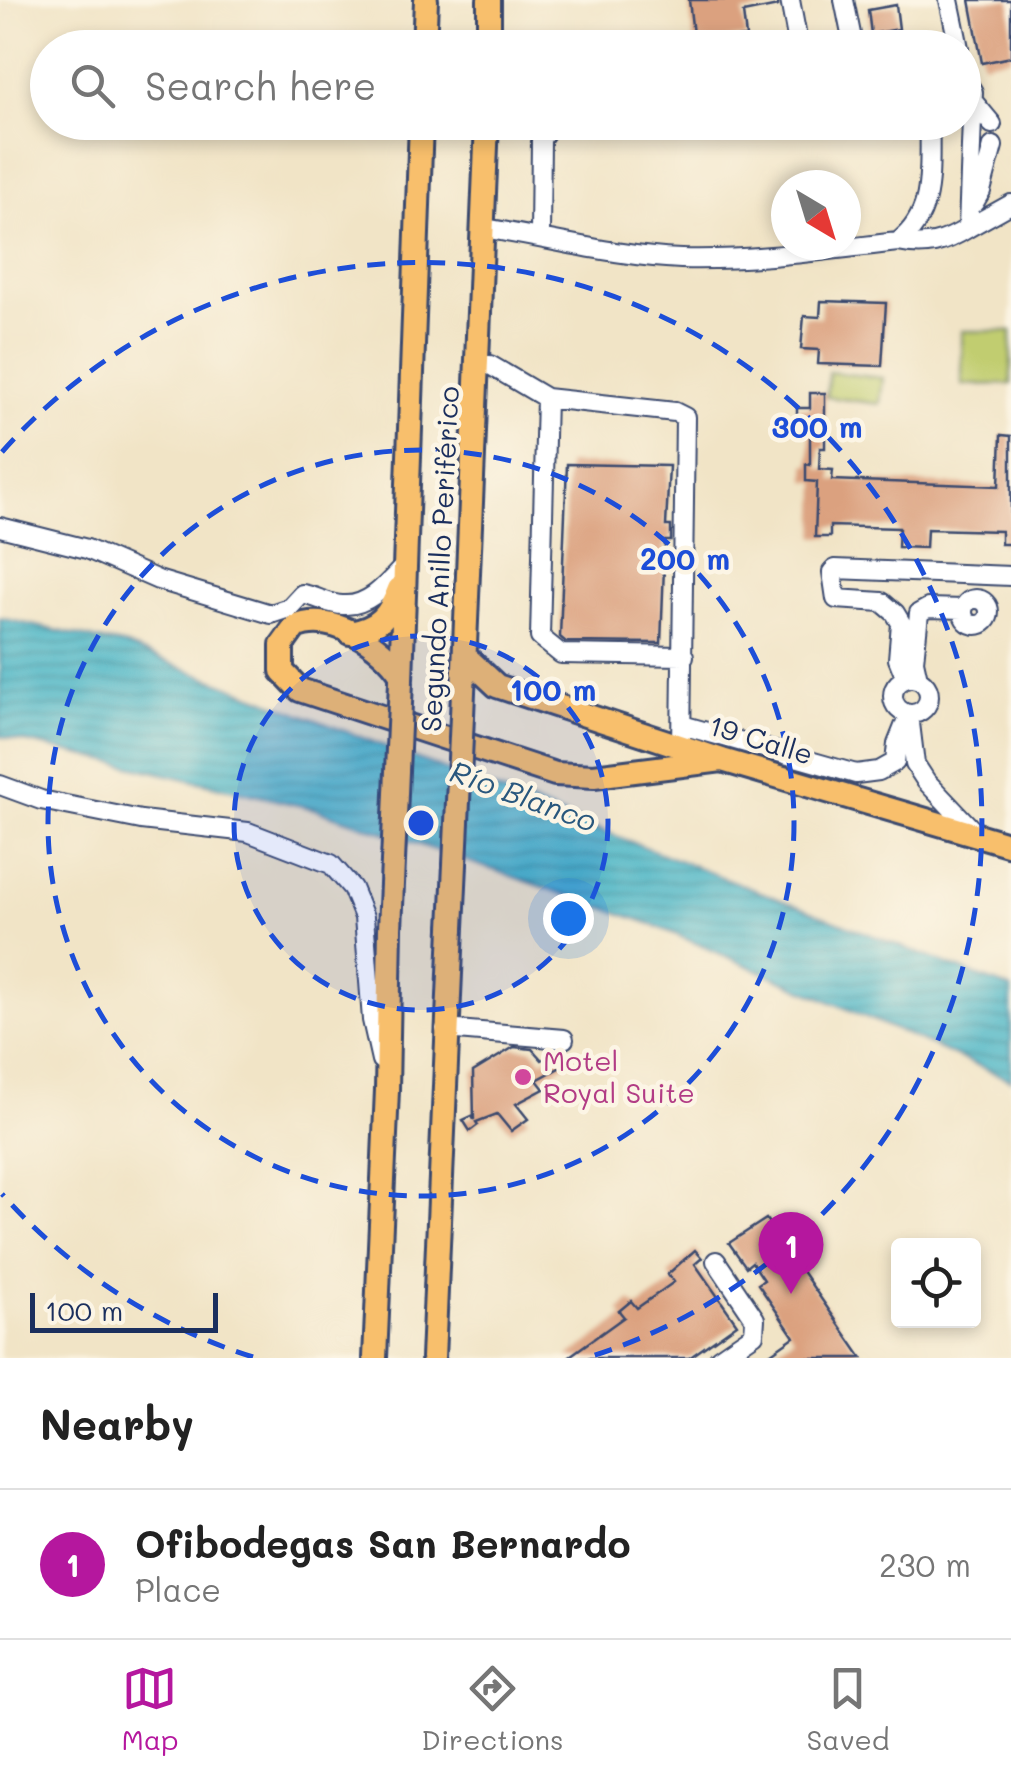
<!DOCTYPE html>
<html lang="en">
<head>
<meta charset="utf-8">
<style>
  :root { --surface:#fff; --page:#f6f6f6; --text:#222; --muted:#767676; --line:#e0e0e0; --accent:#b5179e }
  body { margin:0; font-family:Mali,sans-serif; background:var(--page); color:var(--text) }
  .controls { position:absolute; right:30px; bottom:30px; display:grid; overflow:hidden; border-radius:10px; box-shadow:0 5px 15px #0003 }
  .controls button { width:90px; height:90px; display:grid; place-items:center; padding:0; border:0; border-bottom:2px solid var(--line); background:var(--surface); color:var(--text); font:50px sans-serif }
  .compass { position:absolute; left:771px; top:170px; width:90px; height:90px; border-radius:50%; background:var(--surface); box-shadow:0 5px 15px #0003; rotate:142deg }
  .scale { position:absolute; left:30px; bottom:25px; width:188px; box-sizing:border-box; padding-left:10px; border:5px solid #1b2f5e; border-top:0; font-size:28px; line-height:35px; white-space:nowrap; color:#1b2f5e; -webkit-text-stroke:8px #fcf5e5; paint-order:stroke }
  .you { position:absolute; left:568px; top:918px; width:35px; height:35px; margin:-25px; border:8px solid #fff; border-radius:50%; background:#1a73e8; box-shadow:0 0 0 15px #1a73e833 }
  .badge { display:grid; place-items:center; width:65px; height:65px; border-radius:50%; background:var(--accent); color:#fff; font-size:32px; font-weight:700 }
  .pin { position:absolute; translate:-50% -82px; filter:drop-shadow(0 2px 5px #0008) }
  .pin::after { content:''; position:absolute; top:52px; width:35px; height:30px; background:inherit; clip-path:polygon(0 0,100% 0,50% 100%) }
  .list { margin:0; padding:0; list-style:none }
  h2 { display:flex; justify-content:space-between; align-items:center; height:130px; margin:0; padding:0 40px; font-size:42px }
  h2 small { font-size:32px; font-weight:400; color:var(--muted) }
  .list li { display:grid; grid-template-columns:65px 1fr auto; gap:30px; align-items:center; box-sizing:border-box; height:150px; padding:0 40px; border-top:2px solid var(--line) }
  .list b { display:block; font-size:38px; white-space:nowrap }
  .list p { margin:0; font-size:32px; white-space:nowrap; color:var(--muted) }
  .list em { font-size:32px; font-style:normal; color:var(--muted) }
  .icon { flex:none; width:55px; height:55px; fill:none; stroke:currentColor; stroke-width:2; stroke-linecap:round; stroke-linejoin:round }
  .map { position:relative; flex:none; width:1011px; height:1358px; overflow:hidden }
  .search { position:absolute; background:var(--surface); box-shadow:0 5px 15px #0003; left:30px; right:30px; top:30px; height:110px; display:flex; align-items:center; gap:25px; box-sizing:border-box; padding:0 35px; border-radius:55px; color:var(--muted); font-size:38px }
  .sheet { height:280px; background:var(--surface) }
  nav { display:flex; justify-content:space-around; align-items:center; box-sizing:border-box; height:140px; border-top:2px solid var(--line); background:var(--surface); font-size:28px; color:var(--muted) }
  nav a { display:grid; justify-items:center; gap:5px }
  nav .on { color:var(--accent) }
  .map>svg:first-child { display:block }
  .pitch { fill:#c1cd6f; stroke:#6e7e66; stroke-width:2.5 }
  .water { fill:url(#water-rules); stroke:#327292; stroke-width:2.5 }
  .building { fill:#dba17f }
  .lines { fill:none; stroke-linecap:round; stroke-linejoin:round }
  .minor-casing { stroke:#3b4a6e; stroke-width:22 }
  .major-casing { stroke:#3b4a6e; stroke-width:28 }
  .minor { stroke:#fff; stroke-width:18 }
  .major { stroke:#f8bf6c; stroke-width:22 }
  .major-bridge-casing { stroke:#3b4a6e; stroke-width:28; stroke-linecap:butt }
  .major-bridge { stroke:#f8bf6c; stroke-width:22 }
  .ring { fill:none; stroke:#1d4ed8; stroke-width:5; stroke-dasharray:18 12 }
  .hotel-dot { fill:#d1479c; stroke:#fcf5e5; stroke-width:4 }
  .labels { text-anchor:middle; stroke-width:9; stroke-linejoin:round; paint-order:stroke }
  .street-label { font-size:28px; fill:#1b2f5e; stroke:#fcf5e5 }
  .hotel-label { font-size:28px; fill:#b23c85; stroke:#fcf5e5; text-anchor:start }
  .water-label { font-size:30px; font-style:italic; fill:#29577d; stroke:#fcf5e5 }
  .centre { fill:#1d4ed8; stroke:#fcf5e5; stroke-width:5 }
  .ring-label { font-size:30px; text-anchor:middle; font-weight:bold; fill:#1d4ed8; stroke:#fcf5e5; stroke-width:9; stroke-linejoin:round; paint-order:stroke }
</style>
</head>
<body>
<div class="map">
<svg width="1011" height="1358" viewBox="0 0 1011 1358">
  <defs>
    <pattern id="water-rules" width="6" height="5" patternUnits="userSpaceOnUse" patternTransform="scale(2.5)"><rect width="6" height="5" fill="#49b5c6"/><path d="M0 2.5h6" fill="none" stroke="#3c94a4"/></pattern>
  </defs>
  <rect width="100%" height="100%" fill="#fcf5e5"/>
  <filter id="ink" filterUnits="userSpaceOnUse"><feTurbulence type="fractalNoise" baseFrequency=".01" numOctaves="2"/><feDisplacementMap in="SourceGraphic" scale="20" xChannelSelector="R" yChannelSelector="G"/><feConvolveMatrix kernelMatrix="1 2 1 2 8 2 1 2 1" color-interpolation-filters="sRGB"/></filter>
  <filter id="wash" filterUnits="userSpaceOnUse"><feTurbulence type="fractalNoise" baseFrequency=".0048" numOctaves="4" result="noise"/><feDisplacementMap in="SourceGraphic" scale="40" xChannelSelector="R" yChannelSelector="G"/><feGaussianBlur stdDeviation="2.25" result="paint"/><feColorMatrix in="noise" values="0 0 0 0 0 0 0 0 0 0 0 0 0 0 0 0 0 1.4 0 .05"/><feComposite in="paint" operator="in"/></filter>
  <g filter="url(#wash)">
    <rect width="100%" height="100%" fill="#f1e4c6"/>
    <path class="pitch" d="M 962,331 L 1011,331 L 1011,384 L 962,385 Z
      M 829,372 L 883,378 L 880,404 L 826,397 Z"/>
    <path class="water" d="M 0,618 L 126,646 L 1011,989 L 1011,1080 L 654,925 L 315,809 L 0,736 Z"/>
    <g id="blocks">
      <path class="building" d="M 689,0 L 778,0 L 778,6 L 743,13 L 746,37 L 694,43 Z
        M 970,0 L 1011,0 L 1011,57 L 982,63 Z
        M 896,5 L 899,29 L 871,34 L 868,10 Z
        M 821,301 L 886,303 L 882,366 L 818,364 L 819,350 L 801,349 L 804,316 L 820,317 Z
        M 810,393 L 825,393 L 825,448 L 820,448 L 819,469 L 833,470 L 832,480 L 999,486 L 1001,435 L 1011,436 L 1011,544 L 1001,544 L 1001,531 L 927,529 L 926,548 L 898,547 L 899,528 L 830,526 L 830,537 L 815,537 L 817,482 L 806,481 L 806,464 L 810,465 L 810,431 L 797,431 L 797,408 L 810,408 Z
        M 567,464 L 669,466 L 666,526 L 671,526 L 671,541 L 665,541 L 661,643 L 566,642 L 560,637 Z
        M 514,1047 L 532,1049 L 542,1060 L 558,1052 L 570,1062 L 537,1080 L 544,1089 L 516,1104 L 528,1119 L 511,1131 L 497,1114 L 476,1122 L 478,1125 L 470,1131 L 463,1120 L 472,1116 L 474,1120 L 473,1072 Z
        M 766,1219 L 862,1358 L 764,1358 L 794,1337 L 758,1284 L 764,1280 L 752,1262 L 746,1267 L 729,1243 Z
        M 695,1250 L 702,1258 L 695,1264 L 737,1324 L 689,1358 L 567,1358 L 624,1317 L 619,1311 L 631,1301 L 637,1308 L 674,1282 L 668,1274 Z"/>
    </g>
  </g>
  <g filter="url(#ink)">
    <use href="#blocks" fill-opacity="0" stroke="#3b4a6e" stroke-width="2.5"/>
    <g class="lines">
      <defs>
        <path id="minor" d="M 790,0 L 798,43
          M 844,0 L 852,39
          M 949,0 L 959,48
          M 972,100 L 992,124
          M 651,122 L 701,128 L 745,122
          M 974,203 L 981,191 L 993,146
          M 483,228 C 549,238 614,256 681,259 C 753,261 827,250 898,242 C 937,212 928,168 930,122
          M 968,228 L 1011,204
          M 540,235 L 541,139 L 552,122
          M 898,242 C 926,248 944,243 968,228 L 973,92 L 964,77
          M 479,365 L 490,365 L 546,398 L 675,412 L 685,417 L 681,747
          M 546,398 L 540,637 L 561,654 L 684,656
          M 0,527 L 87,549 L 158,580 L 271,614 L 289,608 L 302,594 C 316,596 330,605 343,605 C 369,607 389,582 405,565
          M963 612a13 13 0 1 1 26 0a13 13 0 1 1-26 0Z
          M893 696a18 18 0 1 1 36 0a18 18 0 1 1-36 0Z
          M 906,679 L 898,659 L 901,623 L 895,613 L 882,602 L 836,599 L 832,572 L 835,569 L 1011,576
          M 918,679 L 914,661 L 919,613 L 928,608 L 963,609
          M 909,715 L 915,764 L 926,781 L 977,835
          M 682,725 L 856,774 L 879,771 L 895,762 L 897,744 L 909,714
          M 0,785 L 41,800 L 141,820 L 248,832 L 331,864 L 352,888 L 364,917 L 372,1020 L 381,1060
          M 445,1029 L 564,1039
          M 716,1261 L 755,1319 L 754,1334 L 719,1358"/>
        <path id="major" d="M 424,48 L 426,0
          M 489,48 L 489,0
          M 350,633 C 379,628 389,616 399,589
          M 465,656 L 497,686 L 722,760 L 1011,845
          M 401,674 C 382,644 331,611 295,627 L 282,645 L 282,671 L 300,690 L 555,774 L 594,776 L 722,760
          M 401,679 L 421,122
          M 462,716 L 487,122
          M 375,1358 L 387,1090 L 390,929
          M 433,1358 L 452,928"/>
      </defs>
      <use href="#minor" class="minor-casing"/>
      <use href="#major" class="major-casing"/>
      <use href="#minor" class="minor"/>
      <use href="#major" class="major"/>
      <defs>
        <path id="major-bridge" d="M 452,928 L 462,716
          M 390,929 L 401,681"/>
      </defs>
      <use href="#major-bridge" class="major-bridge-casing"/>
      <use href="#major-bridge" class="major-bridge"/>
    </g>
  </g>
  <circle cx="421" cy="823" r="187" fill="#1d4ed8" fill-opacity=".12"/>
  <g class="ring">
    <circle cx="421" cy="823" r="187"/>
    <circle cx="421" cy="823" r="373"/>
    <path d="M253 1357A560 560 0 0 1 2 1194M2 452A560 560 0 1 1 589 1357"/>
  </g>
  <circle class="hotel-dot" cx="523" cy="1077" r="10"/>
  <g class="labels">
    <g class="street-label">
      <text transform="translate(440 559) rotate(-87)" y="10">Segundo Anillo Periférico</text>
      <text transform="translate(761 740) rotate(17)" y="10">19 Calle</text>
    </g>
    <g class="hotel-label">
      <text x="543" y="1071">Motel<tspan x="543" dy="32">Royal Suite</tspan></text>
    </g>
    <g class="water-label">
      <text transform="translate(523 797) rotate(20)" y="10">Río Blanco</text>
    </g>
  </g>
  <circle cx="421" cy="823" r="15" class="centre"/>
  <g class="ring-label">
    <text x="817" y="438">300 m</text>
    <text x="685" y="570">200 m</text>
    <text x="553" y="701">100 m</text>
  </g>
</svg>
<div class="controls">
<button><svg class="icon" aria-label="locate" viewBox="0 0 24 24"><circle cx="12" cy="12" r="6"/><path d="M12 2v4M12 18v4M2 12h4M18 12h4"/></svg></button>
</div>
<svg class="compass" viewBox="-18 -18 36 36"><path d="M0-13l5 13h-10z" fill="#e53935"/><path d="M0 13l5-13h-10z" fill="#767676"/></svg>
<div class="scale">100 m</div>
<div class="you"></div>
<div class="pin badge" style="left:791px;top:1294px">1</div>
<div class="search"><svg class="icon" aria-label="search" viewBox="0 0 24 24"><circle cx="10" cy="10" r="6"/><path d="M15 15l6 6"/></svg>Search here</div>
</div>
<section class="sheet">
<h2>Nearby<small></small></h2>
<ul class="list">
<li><span class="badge">1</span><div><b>Ofibodegas San Bernardo</b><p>Place</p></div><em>230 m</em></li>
</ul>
</section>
<nav>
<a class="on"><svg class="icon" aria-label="map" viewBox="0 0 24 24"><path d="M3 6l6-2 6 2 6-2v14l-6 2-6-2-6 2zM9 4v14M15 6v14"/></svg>Map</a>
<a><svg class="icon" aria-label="directions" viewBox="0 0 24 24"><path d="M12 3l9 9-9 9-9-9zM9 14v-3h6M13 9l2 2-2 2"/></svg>Directions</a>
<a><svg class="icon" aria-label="saved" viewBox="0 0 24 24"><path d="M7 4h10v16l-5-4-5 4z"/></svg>Saved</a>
</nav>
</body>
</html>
